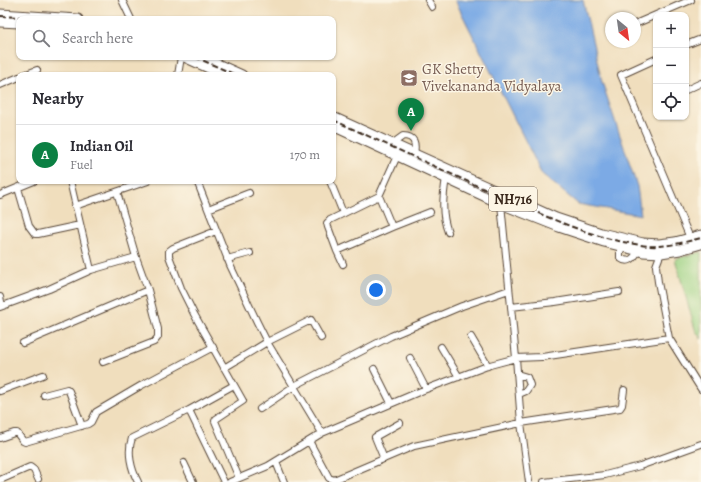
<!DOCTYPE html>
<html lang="en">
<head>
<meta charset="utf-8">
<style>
  :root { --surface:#fff; --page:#f2f2f3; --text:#2b2b33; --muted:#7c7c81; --line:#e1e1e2; --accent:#0b8043 }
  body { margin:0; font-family:Alegreya,serif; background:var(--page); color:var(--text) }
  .controls { position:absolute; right:12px; top:12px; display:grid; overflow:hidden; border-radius:8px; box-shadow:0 1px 3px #0004 }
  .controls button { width:36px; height:36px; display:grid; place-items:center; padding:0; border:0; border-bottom:1px solid var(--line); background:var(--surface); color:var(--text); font:20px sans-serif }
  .compass { position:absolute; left:605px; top:12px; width:36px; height:36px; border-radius:50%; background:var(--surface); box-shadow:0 1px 3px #0004; rotate:151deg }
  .you { position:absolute; left:376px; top:290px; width:14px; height:14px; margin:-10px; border:3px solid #fff; border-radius:50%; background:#1a73e8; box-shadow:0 0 0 6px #1a73e833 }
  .badge { display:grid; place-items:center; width:26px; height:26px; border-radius:50%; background:var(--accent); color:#fff; font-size:13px; font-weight:700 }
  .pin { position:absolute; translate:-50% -33px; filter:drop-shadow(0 1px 2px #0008) }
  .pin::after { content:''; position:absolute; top:21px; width:14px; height:12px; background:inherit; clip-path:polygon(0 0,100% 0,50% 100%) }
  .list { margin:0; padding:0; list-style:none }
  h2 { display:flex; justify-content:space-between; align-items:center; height:52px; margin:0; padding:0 16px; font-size:17px }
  h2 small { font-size:13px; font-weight:400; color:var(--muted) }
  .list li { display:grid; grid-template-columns:26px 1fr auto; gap:12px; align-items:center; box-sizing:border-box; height:60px; padding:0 16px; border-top:1px solid var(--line) }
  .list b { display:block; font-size:15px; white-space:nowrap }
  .list p { margin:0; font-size:13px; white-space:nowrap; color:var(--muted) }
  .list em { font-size:13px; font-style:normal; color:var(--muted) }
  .icon { flex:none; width:22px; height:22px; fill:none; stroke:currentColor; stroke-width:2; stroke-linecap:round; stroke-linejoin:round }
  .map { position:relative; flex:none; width:701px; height:482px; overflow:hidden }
  .search { position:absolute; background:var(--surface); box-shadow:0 1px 3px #0004; left:16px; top:16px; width:320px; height:44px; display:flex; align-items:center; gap:10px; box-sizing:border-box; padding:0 14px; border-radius:8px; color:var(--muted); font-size:15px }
  .panel { position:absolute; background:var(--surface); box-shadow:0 1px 3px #0004; left:16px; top:72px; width:320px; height:112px; border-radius:8px }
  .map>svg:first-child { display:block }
  .green { fill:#9cd283; stroke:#6c7e50 }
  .water { fill:#7baae5; stroke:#5b6a82 }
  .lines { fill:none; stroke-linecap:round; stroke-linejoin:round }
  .minor-casing { stroke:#564536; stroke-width:8 }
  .highway-casing { stroke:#564536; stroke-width:11 }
  .minor { stroke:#fff; stroke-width:6 }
  .highway { stroke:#fff; stroke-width:9 }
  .rail { stroke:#3b2a1e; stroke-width:2; stroke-dasharray:6 3; stroke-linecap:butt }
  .labels { text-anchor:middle; stroke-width:3; stroke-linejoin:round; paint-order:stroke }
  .shield { fill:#fcf5e5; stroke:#75675a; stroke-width:1 }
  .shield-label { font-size:14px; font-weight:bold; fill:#3b2a1e }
  .education-label { font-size:15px; fill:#785e54; stroke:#fcf5e5; text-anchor:start }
</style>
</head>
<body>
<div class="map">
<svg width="701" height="482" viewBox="0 0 701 482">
  <rect width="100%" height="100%" fill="#fcf5e5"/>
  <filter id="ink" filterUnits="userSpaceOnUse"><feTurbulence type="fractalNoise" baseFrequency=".025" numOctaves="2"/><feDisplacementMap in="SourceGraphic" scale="8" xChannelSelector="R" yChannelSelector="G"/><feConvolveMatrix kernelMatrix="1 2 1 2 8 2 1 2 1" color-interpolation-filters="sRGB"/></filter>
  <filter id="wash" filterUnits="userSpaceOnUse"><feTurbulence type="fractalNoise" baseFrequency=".012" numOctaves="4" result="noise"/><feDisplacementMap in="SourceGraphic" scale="16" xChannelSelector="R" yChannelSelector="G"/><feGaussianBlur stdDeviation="0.9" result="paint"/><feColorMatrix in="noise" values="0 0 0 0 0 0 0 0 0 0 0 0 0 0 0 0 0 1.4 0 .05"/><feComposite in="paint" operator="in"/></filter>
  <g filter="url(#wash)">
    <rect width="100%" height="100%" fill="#f0debd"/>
    <path class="green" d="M 701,252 L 701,339 L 695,329 L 675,259 Z"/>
    <path class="water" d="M 455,0 L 583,0 L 602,82 L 637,186 L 641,215 L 578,204 L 542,174 Z"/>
  </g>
  <g filter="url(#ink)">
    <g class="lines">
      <defs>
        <path id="minor" d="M 122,0 L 131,19
          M 428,0 L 432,7
          M 656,15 L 691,0
          M 635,24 L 656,15
          M 686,45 L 701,39
          M 656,59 L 621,75 L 690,238
          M 24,75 L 37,70
          M 178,75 L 181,57
          M 0,85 L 19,77
          M 686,90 L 701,83
          M 392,144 L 403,136 C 415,136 416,144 414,154
          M 446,178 C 443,196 441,214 448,232
          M 70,181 L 91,270
          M 197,181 L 230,265 L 257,322 L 267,342 L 322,433
          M 330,181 L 343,213
          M 18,188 L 29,226 L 35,234 L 38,234 L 80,225
          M 0,195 L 34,181
          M 379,196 L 330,220 L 327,223 L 328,227 L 337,251 L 392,227 L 379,196 L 397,156
          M 502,201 L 501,204 L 516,358 L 521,423 L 529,482
          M 75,206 L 148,181
          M 208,209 L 249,193
          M 392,227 L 430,212
          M 216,231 L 173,248 L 169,251 L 169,256 L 181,288 L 194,314 L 243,401 L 216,419 L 215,421 L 239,478
          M 620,246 L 620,258 C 628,264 634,259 638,251
          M 662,250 L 656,266 L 658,282 L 669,338 L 701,389
          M 337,251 L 343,264
          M 227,259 L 250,253
          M 0,297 L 2,306
          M 0,307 L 49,289 L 91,270 L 136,257
          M 511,307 L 555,302 L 619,292
          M 471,337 L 488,366
          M 23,343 L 148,290
          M 441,347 L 459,377
          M 410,358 L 426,389
          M 103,362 L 154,342 L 158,337 L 158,329 L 148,290 L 136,257 L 117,192
          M 224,368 L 267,342 L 311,320 L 321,338
          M 374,369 L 391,403
          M 517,374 L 527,377 L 530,385 L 526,391 L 519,394
          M 0,391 L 43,375
          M 44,395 L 67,389 L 69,391 L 82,426
          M 260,409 L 294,386 L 391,336 L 462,306 L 509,290
          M 0,438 L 14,433 L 17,433 L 23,441 L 25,442 L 88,424 L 91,422 L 96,412 L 142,385 L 213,347
          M 309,441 L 329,478 L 334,480 L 414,446 L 521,423 L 620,408 L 622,405 L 624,390
          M 384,459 L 375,437 L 400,423
          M 276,462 L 284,482
          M 184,463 L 193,482
          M 0,480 L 30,467 L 34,470 L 38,479
          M 138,482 C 131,469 127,452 132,438 L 189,410
          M 224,482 L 189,410 L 234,385
          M 230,482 L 268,466 L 322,433 L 421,391 L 490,365 L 516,358 L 542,357 L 669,338
          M 544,482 L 605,475 L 640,466 L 701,444"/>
        <path id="highway" d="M 0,14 L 78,19
          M 0,22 L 19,23
          M 184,57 L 224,75
          M 202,57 L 242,75
          M 333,117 L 556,218 L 601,233 L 643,243 L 659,244 L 675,242 L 701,235
          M 333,126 L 501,204 L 559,227 L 604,242 L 643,252 L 661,253 L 680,250 L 701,244"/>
      </defs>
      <use href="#minor" class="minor-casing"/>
      <use href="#highway" class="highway-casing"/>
      <use href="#minor" class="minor"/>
      <use href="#highway" class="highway"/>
      <path class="rail" d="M 0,16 L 60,19
        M 195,57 L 236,75
        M 333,120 C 386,144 440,169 493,193 C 543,215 595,241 650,246 C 668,247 685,242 701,238"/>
    </g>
  </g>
  <defs>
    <symbol id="school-square" viewBox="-11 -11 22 22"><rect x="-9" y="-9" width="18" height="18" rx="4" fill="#8d6e63" stroke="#fcf5e5"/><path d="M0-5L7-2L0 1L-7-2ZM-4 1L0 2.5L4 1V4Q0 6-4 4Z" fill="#fff"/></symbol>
  </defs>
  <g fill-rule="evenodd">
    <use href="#school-square" x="399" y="68" width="20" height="20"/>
  </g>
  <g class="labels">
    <rect class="shield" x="489" y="187" width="48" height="24" rx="3"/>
    <g class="shield-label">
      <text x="513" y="204">NH716</text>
    </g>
    <g class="education-label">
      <text x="422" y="74">GK Shetty<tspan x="422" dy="17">Vivekananda Vidyalaya</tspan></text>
    </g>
  </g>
</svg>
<div class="controls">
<button>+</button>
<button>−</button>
<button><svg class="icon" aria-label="locate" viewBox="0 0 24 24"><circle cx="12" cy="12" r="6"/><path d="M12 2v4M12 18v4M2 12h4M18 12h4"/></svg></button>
</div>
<svg class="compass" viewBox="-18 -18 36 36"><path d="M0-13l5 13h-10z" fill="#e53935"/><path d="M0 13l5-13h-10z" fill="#7c7c81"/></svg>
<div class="you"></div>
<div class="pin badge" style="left:411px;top:131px">A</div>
<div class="search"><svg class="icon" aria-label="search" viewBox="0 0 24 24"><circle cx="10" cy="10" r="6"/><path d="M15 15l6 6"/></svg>Search here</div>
<section class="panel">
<h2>Nearby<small></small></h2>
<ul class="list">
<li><span class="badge">A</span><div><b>Indian Oil</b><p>Fuel</p></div><em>170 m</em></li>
</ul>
</section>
</div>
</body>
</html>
